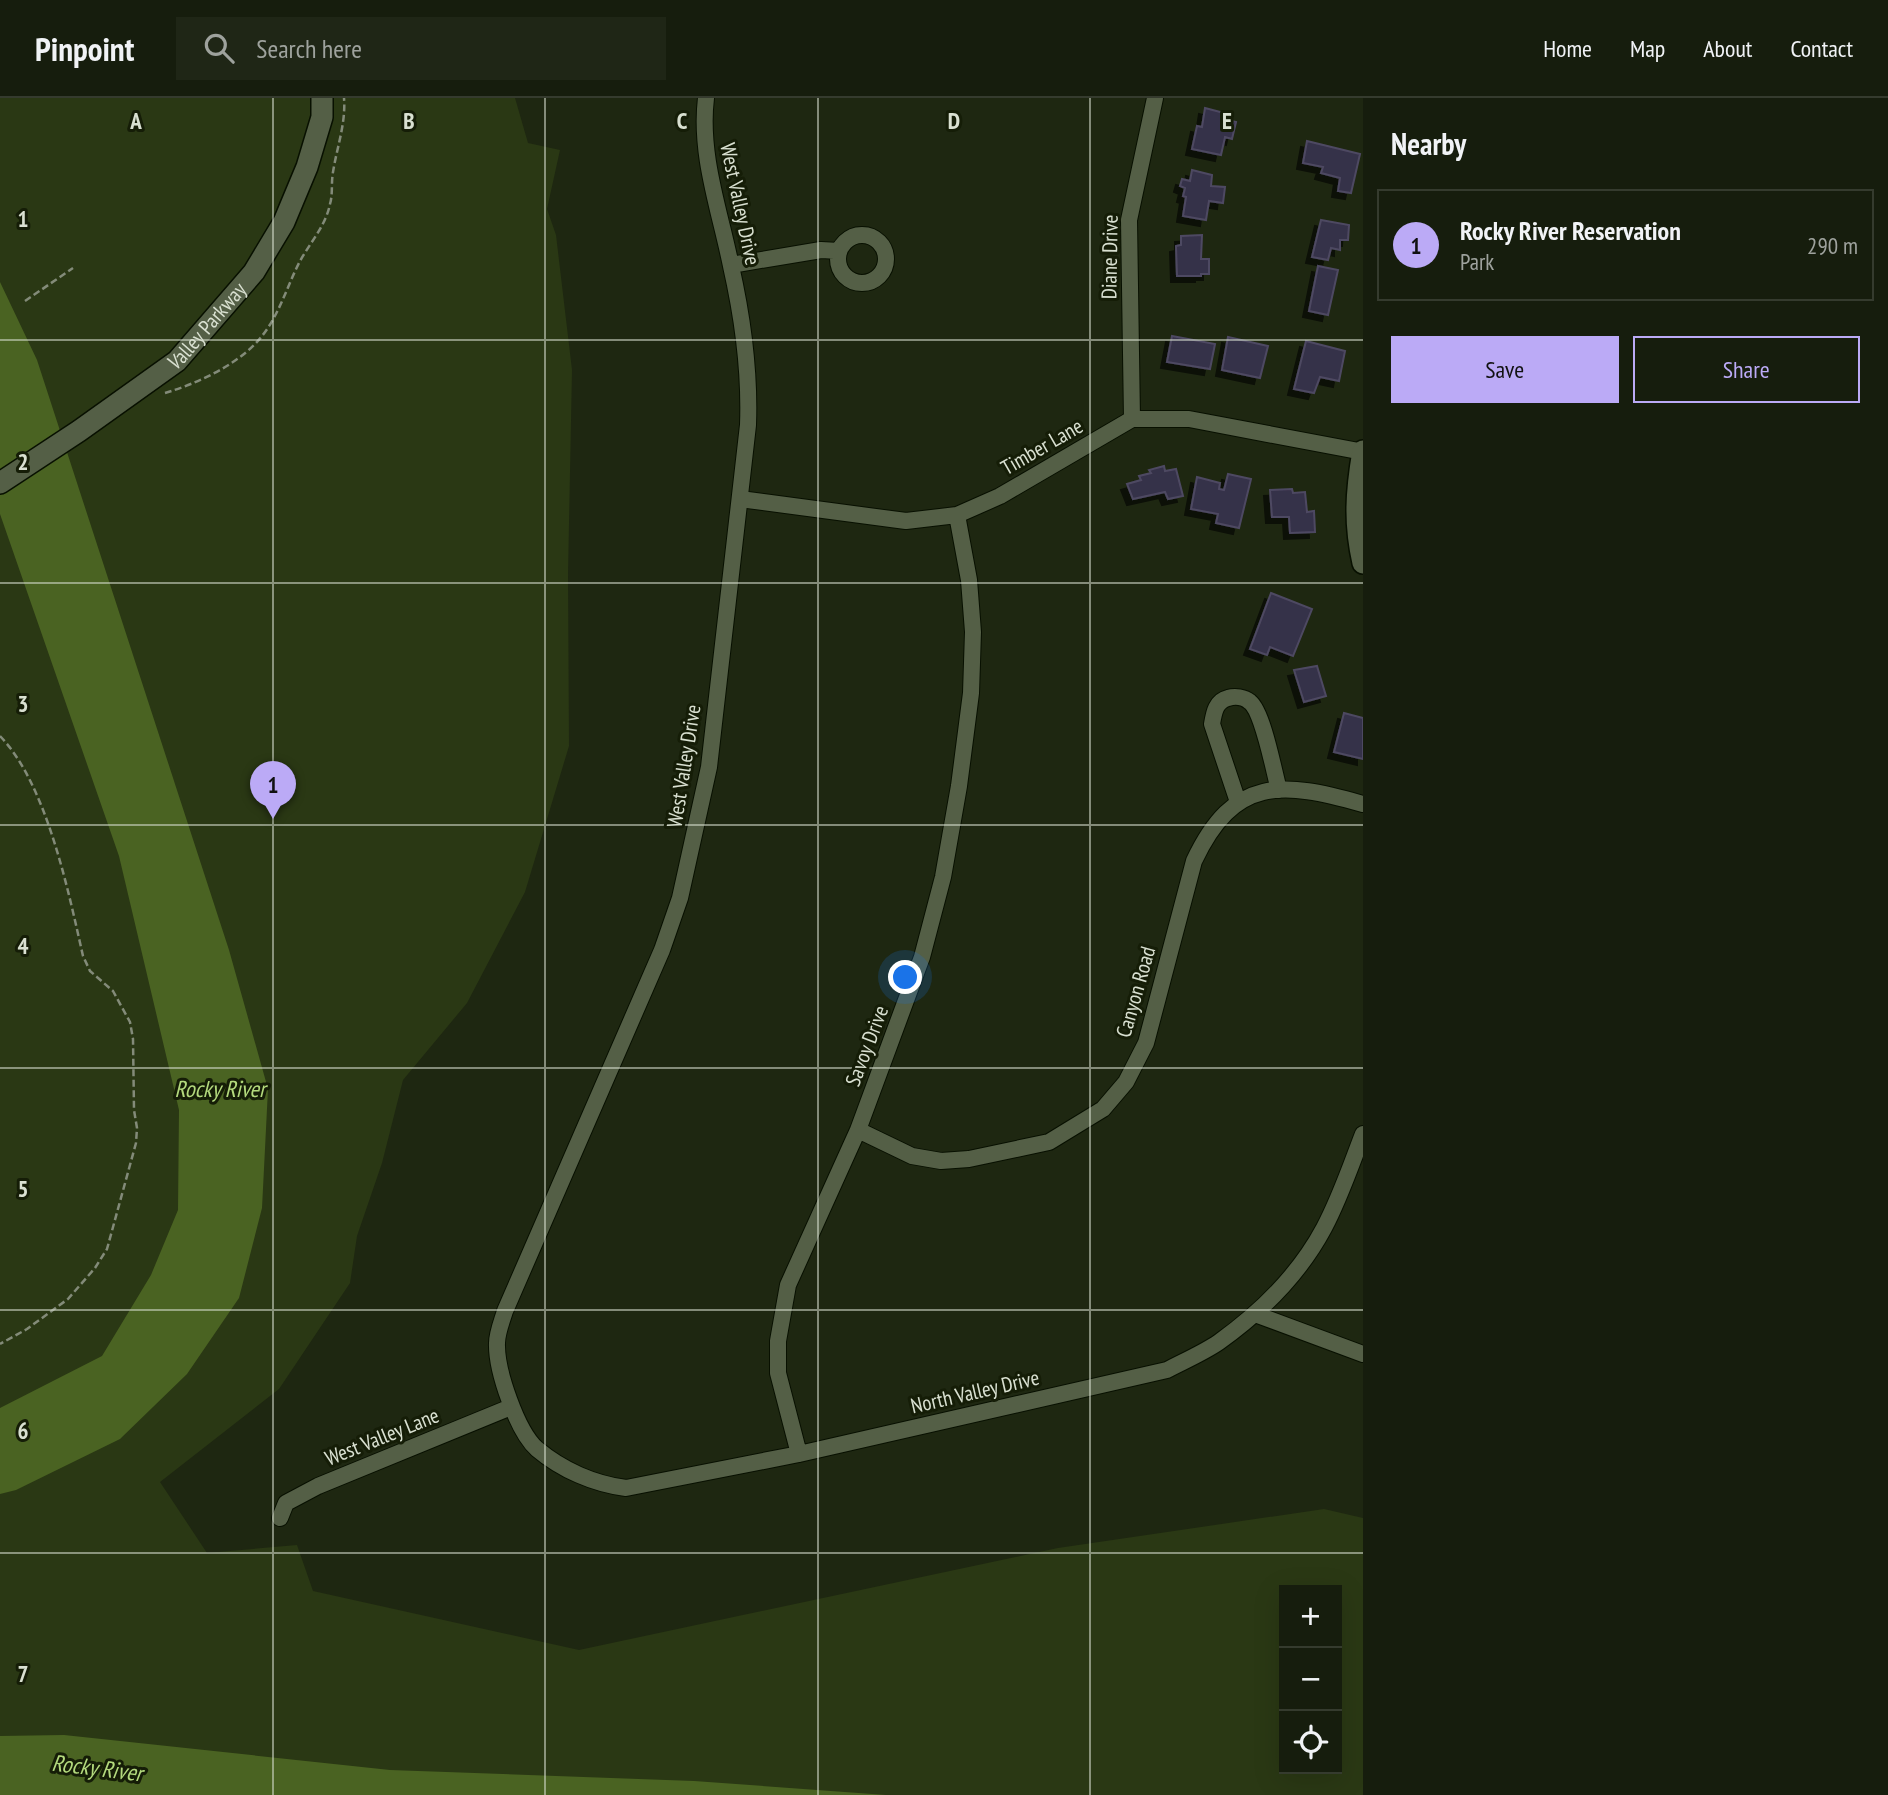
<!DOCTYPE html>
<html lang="en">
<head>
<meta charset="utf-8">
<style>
  :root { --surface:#161d0d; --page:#1f2616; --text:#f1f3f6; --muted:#9ea29d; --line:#353b2e; --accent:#bbaaf6 }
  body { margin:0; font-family:"PT Sans Narrow",sans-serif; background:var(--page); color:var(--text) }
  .controls { position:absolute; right:21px; bottom:21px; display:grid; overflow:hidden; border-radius:0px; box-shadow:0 7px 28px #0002 }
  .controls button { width:63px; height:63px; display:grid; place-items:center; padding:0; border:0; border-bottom:2px solid var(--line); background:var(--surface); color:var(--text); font:35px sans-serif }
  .you { position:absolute; left:906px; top:880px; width:24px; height:24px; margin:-18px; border:5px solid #fff; border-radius:50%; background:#1a73e8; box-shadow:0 0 0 10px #1a73e833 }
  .badge { display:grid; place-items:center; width:46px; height:46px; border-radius:50%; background:var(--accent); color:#111; font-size:23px; font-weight:700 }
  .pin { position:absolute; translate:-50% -58px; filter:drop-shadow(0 2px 4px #0008) }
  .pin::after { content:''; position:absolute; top:37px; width:24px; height:21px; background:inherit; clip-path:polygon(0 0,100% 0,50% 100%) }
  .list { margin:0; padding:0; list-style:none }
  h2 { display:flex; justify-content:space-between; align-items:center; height:91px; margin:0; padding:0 28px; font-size:30px }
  h2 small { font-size:23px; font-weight:400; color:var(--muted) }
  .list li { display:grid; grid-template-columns:46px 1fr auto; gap:21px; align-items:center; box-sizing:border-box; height:112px; margin:0 14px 14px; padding:0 14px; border:2px solid var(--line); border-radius:0px }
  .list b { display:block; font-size:26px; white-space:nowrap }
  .list p { margin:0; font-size:23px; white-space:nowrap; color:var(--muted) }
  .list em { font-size:23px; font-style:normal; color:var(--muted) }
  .actions { display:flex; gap:14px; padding:21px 28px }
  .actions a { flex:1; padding:16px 0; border:2px solid var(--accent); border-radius:0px; text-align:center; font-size:24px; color:var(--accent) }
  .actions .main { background:var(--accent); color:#111 }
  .icon { flex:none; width:38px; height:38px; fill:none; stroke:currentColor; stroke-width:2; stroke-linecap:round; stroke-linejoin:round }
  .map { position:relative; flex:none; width:1363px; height:1697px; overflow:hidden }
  header { display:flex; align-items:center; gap:42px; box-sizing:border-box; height:98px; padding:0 35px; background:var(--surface); border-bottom:2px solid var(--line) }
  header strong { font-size:33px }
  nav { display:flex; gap:38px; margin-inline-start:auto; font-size:24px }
  .search { width:490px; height:63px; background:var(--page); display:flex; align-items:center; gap:18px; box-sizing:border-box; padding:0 24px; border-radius:0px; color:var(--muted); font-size:26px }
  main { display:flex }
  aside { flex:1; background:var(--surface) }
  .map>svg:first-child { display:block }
  .green { fill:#2a3814; fill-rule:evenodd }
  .water { fill:#4a6322 }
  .building { fill:#363149; stroke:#4e4962; stroke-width:2; filter:url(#shadow) }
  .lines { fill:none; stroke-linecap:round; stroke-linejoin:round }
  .street-casing { stroke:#081000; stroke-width:18 }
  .secondary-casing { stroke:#081000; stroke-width:24 }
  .path { stroke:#838b79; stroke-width:2.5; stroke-dasharray:7 3.5; stroke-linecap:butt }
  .street { stroke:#545f46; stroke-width:16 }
  .secondary { stroke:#545f46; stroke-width:21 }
  .grid { fill:none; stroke:#d9e0d1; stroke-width:2; stroke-opacity:0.55 }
  .labels { text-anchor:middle; stroke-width:6; stroke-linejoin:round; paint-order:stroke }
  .street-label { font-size:21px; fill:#d9e0d1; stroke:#151d07 }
  .water-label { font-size:23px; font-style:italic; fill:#b3d97d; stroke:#151d07 }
  .grid-label { font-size:23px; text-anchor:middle; font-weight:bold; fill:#d9e0d1; stroke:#151d07; stroke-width:6; stroke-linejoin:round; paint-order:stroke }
</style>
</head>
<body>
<header>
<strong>Pinpoint</strong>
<div class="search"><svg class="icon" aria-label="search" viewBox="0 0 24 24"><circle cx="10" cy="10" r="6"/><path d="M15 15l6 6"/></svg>Search here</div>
<nav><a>Home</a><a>Map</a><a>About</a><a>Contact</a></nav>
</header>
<main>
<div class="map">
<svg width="1363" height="1697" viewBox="0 0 1363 1697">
  <defs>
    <filter id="shadow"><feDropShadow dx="-6" dy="6" stdDeviation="0" flood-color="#0009"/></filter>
  </defs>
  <rect width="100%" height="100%" fill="#1e2711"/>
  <path class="green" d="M 0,0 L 515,0 L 528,45 L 560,52 L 547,111 L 556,137 L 572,272 L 568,477 L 569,648 L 525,794 L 467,905 L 403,982 L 382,1065 L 357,1138 L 350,1185 L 279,1291 L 160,1384 L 207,1455 L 297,1447 L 313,1493 L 579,1552 L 1058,1450 L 1324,1411 L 1363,1420 L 1363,1697 L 0,1697 ZM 1284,1492 L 1337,1492 L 1337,1671 L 1284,1671 Z"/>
  <path class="water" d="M 0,184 L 37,262 L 229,852 L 268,991 L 262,1110 L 239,1200 L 187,1276 L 120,1341 L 16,1392 L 0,1396 L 0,1310 L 102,1258 L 151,1177 L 178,1112 L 179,1012 L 119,758 L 0,416 Z
    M 64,1637 L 390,1672 L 694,1683 L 886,1697 L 0,1697 L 0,1638 Z"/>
  <path class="building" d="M 1205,10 L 1224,15 L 1223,21 L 1236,24 L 1232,41 L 1225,39 L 1221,57 L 1192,51 L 1197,28 L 1202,29 Z
    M 1307,43 L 1360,56 L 1351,95 L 1338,93 L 1340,80 L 1321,75 L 1323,69 L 1303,65 Z
    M 1192,72 L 1212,77 L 1211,88 L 1225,89 L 1223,105 L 1209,103 L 1206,122 L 1183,118 L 1186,99 L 1183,98 L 1185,90 L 1180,88 L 1182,81 L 1190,83 Z
    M 1321,122 L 1349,127 L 1348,142 L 1340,142 L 1340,152 L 1331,150 L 1328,162 L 1312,159 Z
    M 1202,137 L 1201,161 L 1209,161 L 1209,176 L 1201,176 L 1201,178 L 1177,178 L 1176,148 L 1181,147 L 1181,138 Z
    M 1318,168 L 1338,172 L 1328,217 L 1309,213 Z
    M 1172,238 L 1215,246 L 1210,271 L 1167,264 Z
    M 1228,239 L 1268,248 L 1260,280 L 1222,272 Z
    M 1306,243 L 1345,253 L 1339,283 L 1320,279 L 1314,295 L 1294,291 Z
    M 1164,368 L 1165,373 L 1176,371 L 1183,398 L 1168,401 L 1165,394 L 1133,401 L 1127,386 L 1141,382 L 1139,378 L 1151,375 L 1149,372 Z
    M 1228,376 L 1251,381 L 1239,430 L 1216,425 L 1218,416 L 1191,411 L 1197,379 L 1220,385 L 1219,391 L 1224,392 Z
    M 1292,391 L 1293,395 L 1305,394 L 1307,414 L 1314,413 L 1315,434 L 1290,435 L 1289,419 L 1272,419 L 1270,392 Z
    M 1271,495 L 1312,511 L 1293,558 L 1270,549 L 1267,557 L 1250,551 Z
    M 1317,568 L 1326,598 L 1304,604 L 1294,572 Z
    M 1344,615 L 1363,620 L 1363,661 L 1334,654 Z"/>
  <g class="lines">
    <defs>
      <path id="street" d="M 706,0 C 699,57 720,113 731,168 C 743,221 750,273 748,327 L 709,669 L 680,800 L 662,852 L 505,1213 C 502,1223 497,1235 497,1245 C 496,1272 517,1333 537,1351 C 562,1372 594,1386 626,1390 L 799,1356 L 1167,1272 C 1184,1263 1203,1255 1219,1244 C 1261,1214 1300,1175 1324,1130 C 1340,1100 1351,1067 1363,1036
        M838 161a24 24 0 1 1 48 0a24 24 0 1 1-48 0Z
        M 731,167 L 821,152 L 839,153
        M 1132,321 L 1129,122 L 1155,0
        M 740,401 L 906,423 L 957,417 L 1000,398 L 1132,321 L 1189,321 L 1363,354
        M 1238,704 L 1212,626 C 1214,614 1216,603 1228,600 C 1235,598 1244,599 1250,604 C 1263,614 1274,674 1279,692
        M 858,1032 L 912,1058 L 941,1063 L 969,1061 L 1049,1044 L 1103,1011 L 1126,984 L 1146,945 L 1194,763 C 1234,678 1282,683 1363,706
        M 1255,1216 L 1363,1256
        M 799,1356 L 778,1275 L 778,1243 L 788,1187 L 858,1032 L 922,859 L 943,779 L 959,688 L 971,595 L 973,534 L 969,482 L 957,417
        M 280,1420 L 286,1405 L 318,1388 L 511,1309"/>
      <g id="secondary">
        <path d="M 1363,353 C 1356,394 1354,425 1363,465"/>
        <path id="s1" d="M 0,385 L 79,333 L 177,263 L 254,174 L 284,124 L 307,69 L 322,19 L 322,0"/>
      </g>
    </defs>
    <use href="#street" class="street-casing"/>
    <use href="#secondary" class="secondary-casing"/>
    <path class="path" d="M 25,203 L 73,170
      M 165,295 C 195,286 231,270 254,247 C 278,223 285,192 300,163 C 310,145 326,127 330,106 C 333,96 331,85 333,74 C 337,49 346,25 344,0
      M 0,638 C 47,687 68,792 83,858 L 90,873 L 113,893 L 130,924 L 133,941 L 134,1012 L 137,1030 L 136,1045 L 107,1151 L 95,1170 L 68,1201 L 27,1231 L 0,1246"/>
    <use href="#street" class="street"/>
    <use href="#secondary" class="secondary"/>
  </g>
  <path class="grid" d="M 273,0 L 273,1697M 545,0 L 545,1697M 818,0 L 818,1697M 1090,0 L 1090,1697M 0,242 L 1363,242M 0,485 L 1363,485M 0,727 L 1363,727M 0,970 L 1363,970M 0,1212 L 1363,1212M 0,1455 L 1363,1455"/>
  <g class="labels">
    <g class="street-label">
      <text transform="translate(740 106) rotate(78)" y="7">West Valley Drive</text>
      <text transform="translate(1110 159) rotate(-89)" y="7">Diane Drive</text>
      <text dy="7" stroke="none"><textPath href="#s1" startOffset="261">Valley Parkway</textPath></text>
      <text transform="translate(1042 349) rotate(-30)" y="7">Timber Lane</text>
      <text transform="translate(684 668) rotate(-81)" y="7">West Valley Drive</text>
      <text transform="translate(1136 894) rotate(-74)" y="7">Canyon Road</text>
      <text transform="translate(867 948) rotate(-69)" y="7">Savoy Drive</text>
      <text transform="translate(975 1294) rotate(-13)" y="7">North Valley Drive</text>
      <text transform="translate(382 1339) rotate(-22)" y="7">West Valley Lane</text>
    </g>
    <g class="water-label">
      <text x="220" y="999">Rocky River</text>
      <text transform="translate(97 1670) rotate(7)" y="8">Rocky River</text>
    </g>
  </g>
  <g class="grid-label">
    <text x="136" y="31">A</text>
    <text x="409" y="31">B</text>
    <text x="682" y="31">C</text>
    <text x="954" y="31">D</text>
    <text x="1227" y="31">E</text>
    <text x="23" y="129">1</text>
    <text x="23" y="372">2</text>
    <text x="23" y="614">3</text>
    <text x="23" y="856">4</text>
    <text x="23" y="1099">5</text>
    <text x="23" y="1341">6</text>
    <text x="23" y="1584">7</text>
  </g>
</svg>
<div class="controls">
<button>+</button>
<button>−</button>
<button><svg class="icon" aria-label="locate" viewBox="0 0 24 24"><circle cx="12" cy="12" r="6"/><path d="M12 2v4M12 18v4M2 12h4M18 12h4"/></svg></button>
</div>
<div class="you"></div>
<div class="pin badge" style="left:273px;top:721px">1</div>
</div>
<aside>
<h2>Nearby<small></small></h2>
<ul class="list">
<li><span class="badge">1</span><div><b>Rocky River Reservation</b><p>Park</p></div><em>290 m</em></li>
</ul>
<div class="actions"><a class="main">Save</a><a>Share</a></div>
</aside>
</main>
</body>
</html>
